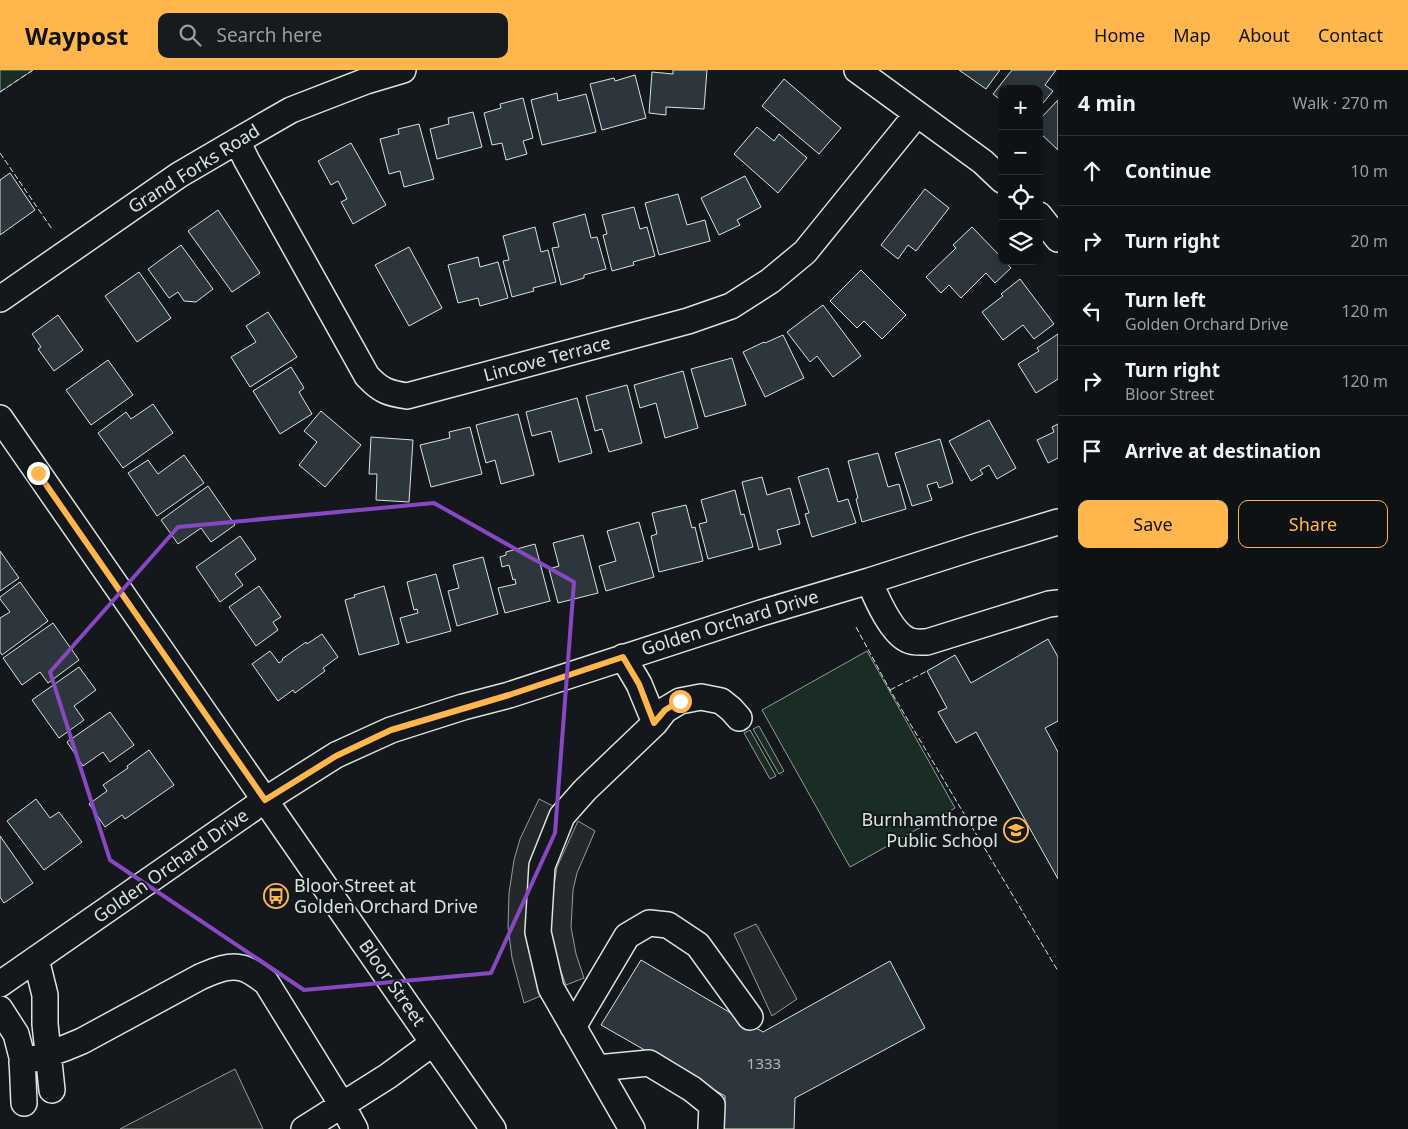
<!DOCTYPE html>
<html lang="en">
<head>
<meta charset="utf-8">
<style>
  :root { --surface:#0f1215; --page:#181b1e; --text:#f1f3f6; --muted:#9b9ea0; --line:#2f3234; --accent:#ffb74d }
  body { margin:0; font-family:"Noto Sans",sans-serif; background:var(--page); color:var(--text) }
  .controls { position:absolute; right:15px; top:15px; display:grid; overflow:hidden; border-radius:10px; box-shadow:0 2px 12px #0003 }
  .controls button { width:45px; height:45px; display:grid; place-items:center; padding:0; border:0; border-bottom:1px solid var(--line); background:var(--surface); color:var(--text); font:25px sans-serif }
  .stop { position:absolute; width:15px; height:15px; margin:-11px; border:4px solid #ffb74d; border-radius:50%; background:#fff }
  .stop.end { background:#ffb74d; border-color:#fff; box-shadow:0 1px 5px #0008 }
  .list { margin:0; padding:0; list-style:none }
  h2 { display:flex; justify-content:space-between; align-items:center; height:65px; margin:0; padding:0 20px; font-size:21px }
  h2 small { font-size:16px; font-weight:400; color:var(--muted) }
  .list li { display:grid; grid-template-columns:32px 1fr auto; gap:15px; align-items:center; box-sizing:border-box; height:70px; padding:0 20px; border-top:1px solid var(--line) }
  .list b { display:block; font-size:19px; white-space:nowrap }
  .list p { margin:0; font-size:16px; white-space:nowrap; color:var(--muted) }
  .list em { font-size:16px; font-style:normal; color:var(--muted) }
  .actions { display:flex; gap:10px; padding:15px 20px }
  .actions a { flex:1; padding:11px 0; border:1px solid var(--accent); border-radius:10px; text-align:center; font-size:18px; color:var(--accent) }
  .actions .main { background:var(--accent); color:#111 }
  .icon { flex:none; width:28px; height:28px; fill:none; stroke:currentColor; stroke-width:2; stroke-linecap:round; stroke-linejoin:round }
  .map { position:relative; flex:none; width:1058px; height:1059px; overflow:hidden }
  header { display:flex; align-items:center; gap:30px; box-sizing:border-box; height:70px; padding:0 25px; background:var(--accent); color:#111 }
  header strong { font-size:24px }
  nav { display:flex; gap:28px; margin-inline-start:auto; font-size:18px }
  .search { width:350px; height:45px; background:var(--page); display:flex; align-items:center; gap:12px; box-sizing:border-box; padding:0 18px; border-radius:10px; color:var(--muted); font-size:19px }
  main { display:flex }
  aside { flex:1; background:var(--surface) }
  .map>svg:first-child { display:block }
  .green { fill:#1a2d24; stroke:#939e99 }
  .parking { fill:#24282b; stroke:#939e99 }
  .building { fill:#2c363c; stroke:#d8e6dc }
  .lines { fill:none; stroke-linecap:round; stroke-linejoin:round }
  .minor-casing { stroke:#d8e6dc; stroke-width:28 }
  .minor { stroke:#14181c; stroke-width:25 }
  .fence { stroke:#d8e6dc; stroke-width:1; stroke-dasharray:6 2.5; stroke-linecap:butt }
  .route { stroke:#ffb74d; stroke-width:6 }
  .marked { fill:none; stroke:#8948c3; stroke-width:4; stroke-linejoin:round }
  .labels { text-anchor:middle; stroke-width:4; stroke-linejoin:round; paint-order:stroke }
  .number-label { font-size:15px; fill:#adbab4 }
  .street-label { font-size:18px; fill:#d8e6dc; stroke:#14181c }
  .poi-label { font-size:18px; fill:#d8e6dc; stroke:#14181c; text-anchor:end }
</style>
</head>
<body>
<header>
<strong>Waypost</strong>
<div class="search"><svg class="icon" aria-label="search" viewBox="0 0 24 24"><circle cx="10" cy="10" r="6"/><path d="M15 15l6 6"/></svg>Search here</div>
<nav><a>Home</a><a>Map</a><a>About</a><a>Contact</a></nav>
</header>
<main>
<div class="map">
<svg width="1058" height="1059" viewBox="0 0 1058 1059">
  <rect width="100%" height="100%" fill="#14181c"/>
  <path class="green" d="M 0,0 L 33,0 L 0,22 Z
    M 867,581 L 955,738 L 850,797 L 762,640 Z
    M 759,656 L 784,701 L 779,704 L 753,659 Z
    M 750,660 L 776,706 L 770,709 L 744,663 Z"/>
  <path class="parking" d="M 539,729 L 557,738 L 543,925 L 524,933 L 512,888 L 508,857 L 509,823 L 514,790 L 520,769 Z
    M 578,751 L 595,761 L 577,803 L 573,820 L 572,839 L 571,857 L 576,884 L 584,908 L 566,915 L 556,888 L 550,858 L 552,829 L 557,797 Z
    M 756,854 L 797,929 L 772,946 L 734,864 Z
    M 235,999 L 263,1059 L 120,1059 Z"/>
  <path class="building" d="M 673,0 L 707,0 L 704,39 L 666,37 L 666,45 L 649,43 L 652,2 L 673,4 Z
    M 959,0 L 1000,0 L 986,19 Z
    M 1012,0 L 1056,0 L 1045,15 L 1053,21 L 1039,38 L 1039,19 L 1002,19 L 1002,31 L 993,24 Z
    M 635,5 L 646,48 L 602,60 L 590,14 L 614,8 L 615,11 Z
    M 784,9 L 841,58 L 819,84 L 762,36 Z
    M 557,23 L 558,31 L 586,24 L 596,62 L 542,75 L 531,30 Z
    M 523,28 L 533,68 L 523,71 L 527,84 L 506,90 L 502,73 L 492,75 L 484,43 L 501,38 L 500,34 Z
    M 1058,30 L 1058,80 L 1039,62 L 1039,50 Z
    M 473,42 L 482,77 L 437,89 L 430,59 L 449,54 L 448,48 Z
    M 419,54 L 434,109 L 404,117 L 400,101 L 389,104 L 380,69 L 399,64 L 398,59 Z
    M 757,57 L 774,71 L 779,64 L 807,88 L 778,123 L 734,84 Z
    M 351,73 L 386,135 L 353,154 L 341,132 L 347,129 L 338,111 L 331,115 L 318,91 Z
    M 10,103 L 35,140 L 0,165 L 0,110 Z
    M 745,106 L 761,137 L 737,150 L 740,155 L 719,165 L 701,128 Z
    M 925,119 L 949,138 L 916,181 L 908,175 L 898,189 L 881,175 Z
    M 678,124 L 687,155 L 705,150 L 710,171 L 659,185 L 645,133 Z
    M 634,137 L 640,159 L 647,157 L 655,186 L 633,192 L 634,195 L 612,201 L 603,165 L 607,164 L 602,145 Z
    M 218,140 L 260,203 L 232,222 L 188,161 Z
    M 585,144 L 591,168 L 597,167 L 606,199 L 584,205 L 584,208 L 561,215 L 552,178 L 559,177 L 553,153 Z
    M 535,157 L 541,182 L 548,180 L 556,212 L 533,218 L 534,221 L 512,227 L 503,191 L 509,190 L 503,166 Z
    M 972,157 L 1002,188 L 1002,191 L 1005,191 L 1011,198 L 995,213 L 986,203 L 961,228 L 949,215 L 941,223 L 926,207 L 956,178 L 953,175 Z
    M 181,175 L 213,219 L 196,232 L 184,231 L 178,222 L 169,228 L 148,199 Z
    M 409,177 L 442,238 L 409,256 L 375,195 Z
    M 478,187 L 480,197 L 498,192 L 508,228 L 480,236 L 478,228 L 458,233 L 448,195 Z
    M 861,200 L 906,245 L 882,269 L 864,251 L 857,258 L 830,231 Z
    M 139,202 L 171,248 L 137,272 L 105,226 Z
    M 1020,209 L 1054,254 L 1034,269 L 1023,255 L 1003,270 L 982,242 L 1003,226 L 1001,224 Z
    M 823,235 L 861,286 L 833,307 L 817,286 L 810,292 L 787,262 Z
    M 268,242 L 297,287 L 250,317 L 231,287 L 256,272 L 246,256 Z
    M 58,245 L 83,280 L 54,301 L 38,279 L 41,277 L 32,264 Z
    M 1058,264 L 1058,309 L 1036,323 L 1018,294 L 1039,281 L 1037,278 Z
    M 783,265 L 804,308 L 765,327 L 743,282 L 764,272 L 765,273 Z
    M 732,288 L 746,335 L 705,347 L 691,299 Z
    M 108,290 L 133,325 L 91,355 L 66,320 Z
    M 291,297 L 304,318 L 299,322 L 312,344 L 280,364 L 253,321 Z
    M 683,301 L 698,358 L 665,368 L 656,333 L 640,338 L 634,315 Z
    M 627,315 L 642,373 L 609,382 L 602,359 L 595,361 L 586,326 Z
    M 577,328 L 592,383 L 559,392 L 551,361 L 532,366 L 526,342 Z
    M 153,334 L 173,363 L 123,398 L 98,363 L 126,342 L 131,349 Z
    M 321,341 L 361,375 L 325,417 L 299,395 L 317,372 L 304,361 Z
    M 518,344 L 534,405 L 501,414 L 495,390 L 486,393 L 476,355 Z
    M 989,350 L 1016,398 L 997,409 L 989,395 L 980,400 L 983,404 L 971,411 L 949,371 Z
    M 1058,354 L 1058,388 L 1048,393 L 1037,370 L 1054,362 L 1052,357 Z
    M 470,357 L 482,404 L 431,417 L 420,375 L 450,368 L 449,362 Z
    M 371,367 L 413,370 L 409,432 L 376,430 L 377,404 L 369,404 Z
    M 940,369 L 953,413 L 939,418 L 937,412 L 927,415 L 932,430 L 912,436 L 895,383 Z
    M 878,383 L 888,417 L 899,414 L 906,439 L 862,452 L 856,429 L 858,428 L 848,391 Z
    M 184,385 L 204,413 L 157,446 L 128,403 L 148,390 L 158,404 Z
    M 828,398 L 838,432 L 848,429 L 856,453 L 812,467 L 805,444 L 809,443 L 798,407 Z
    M 762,407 L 767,425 L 790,418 L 800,454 L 777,460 L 781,474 L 759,480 L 742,412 Z
    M 208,416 L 235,455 L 211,472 L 201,458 L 178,474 L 161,450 Z
    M 735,420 L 741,445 L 744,444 L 753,477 L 708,489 L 699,454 L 707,452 L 701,430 Z
    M 686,435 L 692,458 L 695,457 L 703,491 L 659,502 L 651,466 L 657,464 L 652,443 Z
    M 639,452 L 654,507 L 606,521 L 599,496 L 616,491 L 607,461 Z
    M 583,465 L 598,523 L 558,533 L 549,499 L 559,496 L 553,473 Z
    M 240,466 L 256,489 L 235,504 L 243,515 L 220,532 L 196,497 Z
    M 535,474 L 550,531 L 505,543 L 498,518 L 516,514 L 515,509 L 513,510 L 509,495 L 502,497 L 500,487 L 506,485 L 506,482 Z
    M 0,481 L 19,508 L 0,521 Z
    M 483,487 L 498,544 L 457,556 L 448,521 L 459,518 L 453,495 Z
    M 436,504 L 451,561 L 407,573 L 400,548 L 418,543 L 417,539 L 414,540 L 407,512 Z
    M 20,512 L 48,551 L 2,585 L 0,582 L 0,548 L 10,542 L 0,529 L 0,527 Z
    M 259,516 L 281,547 L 273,552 L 278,560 L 256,576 L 229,537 Z
    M 384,516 L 399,574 L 359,585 L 345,530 L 355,527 L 354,525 Z
    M 53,553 L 79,590 L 48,613 L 40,602 L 22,615 L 3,588 Z
    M 322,564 L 338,587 L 323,598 L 325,601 L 295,623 L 293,620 L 278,631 L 252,594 L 270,581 L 279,593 L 283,590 L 282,589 L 306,572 L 307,574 Z
    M 1048,569 L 1058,587 L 1058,651 L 1045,658 L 1058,682 L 1058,809 L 976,662 L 956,673 L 938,642 L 947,638 L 927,601 L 955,585 L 971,613 Z
    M 79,597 L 96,620 L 74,636 L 84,650 L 59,668 L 32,630 Z
    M 110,642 L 134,675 L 110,692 L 103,682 L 83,696 L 67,672 Z
    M 149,680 L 174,715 L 125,749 L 122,745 L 105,757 L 89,734 L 107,721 L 103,715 L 128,698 L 127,696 Z
    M 36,729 L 50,748 L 59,742 L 82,772 L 44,800 L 7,751 Z
    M 0,766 L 33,813 L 4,833 L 0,827 Z
    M 641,890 L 763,962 L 890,891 L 925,958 L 795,1028 L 794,1059 L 724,1059 L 725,1026 L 601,955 Z"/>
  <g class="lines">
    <defs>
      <path id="minor" d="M 857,0 L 983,92 L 1002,110
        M 237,71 L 247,91 L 367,306 C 381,321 388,323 407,326 L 688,251 L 731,236 L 770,211 L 805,182 L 917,44
        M 1039,145 L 1058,169
        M 0,229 L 179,105 L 237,71 L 291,40 L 366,11 L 403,0
        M 0,348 L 493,1059
        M 869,511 C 876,527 891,563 908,570 C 914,573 920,572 927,572 L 1049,534 L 1058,533
        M 623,587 L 639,614 L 655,653
        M 36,889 L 45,925 L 45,954 L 52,1020
        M 0,914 L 265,730 L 336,685 L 391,660 L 463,637 L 509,625 L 761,543 L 869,511 L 978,476 L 1058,452
        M 0,939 L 16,964 L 22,987 L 24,1033
        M 573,957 L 627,866 L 649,853 L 668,855 L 698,875 L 750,947
        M 22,993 L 65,978 L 82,971 L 200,907 C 212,902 228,894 242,898 C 251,900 258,907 266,912 L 342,1035 L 355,1059
        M 597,998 L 649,993 L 692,1019 L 712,1035 L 711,1059
        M 304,1059 L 388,1006 L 433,973
        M 632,1059 L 551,918 L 538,862 L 542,796 L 562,746 L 585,720 L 655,653 L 665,640 L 680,631 L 701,627 L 721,631 L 731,639 L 739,648"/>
    </defs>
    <use href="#minor" class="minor-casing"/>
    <use href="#minor" class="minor"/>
    <path class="fence" d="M 0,22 L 33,0
      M 0,83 L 52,159
      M 856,557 L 890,620 L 1058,901
      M 890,620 L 927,601"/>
  </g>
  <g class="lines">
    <path class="route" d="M 38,403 L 265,730 L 336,686 L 391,660 L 509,625 L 623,587 L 639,614 L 654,653 L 665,640 L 680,631"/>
  </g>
  <path class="marked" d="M 434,433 L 574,512 L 555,763 L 491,903 L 304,920 L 110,790 L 50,602 L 178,457 Z"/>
  <defs>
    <symbol id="school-ring" viewBox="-11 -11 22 22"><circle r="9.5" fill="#14181c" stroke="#ffb74d" stroke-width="1.5"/><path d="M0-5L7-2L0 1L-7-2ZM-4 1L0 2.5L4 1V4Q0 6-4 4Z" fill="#ffb74d"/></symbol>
    <symbol id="bus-ring" viewBox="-11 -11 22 22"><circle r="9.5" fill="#14181c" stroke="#ffb74d" stroke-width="1.5"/><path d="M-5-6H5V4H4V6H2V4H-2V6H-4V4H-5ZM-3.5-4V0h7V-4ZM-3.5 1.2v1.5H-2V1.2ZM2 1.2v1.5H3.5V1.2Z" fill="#ffb74d"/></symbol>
  </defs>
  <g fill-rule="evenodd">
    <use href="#school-ring" x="1002" y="746" width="28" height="28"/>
    <use href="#bus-ring" x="262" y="812" width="28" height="28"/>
  </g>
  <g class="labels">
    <g class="number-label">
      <text x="764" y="999">1333</text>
    </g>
    <g class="street-label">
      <text transform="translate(194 99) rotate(-32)" y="6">Grand Forks Road</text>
      <text transform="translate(547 289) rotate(-15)" y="6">Lincove Terrace</text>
      <text transform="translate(730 553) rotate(-17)" y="6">Golden Orchard Drive</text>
      <text transform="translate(171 796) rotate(-35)" y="6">Golden Orchard Drive</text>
      <text transform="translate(392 913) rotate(55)" y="6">Bloor Street</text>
    </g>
    <g class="poi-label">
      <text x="998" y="756">Burnhamthorpe<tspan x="998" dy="21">Public School</tspan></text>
      <text x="294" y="822" text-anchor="start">Bloor Street at<tspan x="294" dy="21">Golden Orchard Drive</tspan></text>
    </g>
  </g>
</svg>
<div class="controls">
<button>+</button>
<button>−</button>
<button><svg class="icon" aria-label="locate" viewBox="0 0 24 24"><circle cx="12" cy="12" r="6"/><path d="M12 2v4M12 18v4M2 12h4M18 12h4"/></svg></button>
<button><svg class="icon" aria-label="layers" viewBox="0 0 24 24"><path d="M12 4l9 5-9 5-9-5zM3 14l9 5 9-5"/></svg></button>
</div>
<div class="stop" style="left:680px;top:631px"></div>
<div class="stop end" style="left:38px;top:403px"></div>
</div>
<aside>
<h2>4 min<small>Walk · 270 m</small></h2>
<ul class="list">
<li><svg class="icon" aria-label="ahead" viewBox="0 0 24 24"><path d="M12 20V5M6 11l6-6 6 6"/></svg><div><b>Continue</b></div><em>10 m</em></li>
<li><svg class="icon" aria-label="right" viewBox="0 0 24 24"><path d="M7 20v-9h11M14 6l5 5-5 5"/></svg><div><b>Turn right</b></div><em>20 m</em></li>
<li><svg class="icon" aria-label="left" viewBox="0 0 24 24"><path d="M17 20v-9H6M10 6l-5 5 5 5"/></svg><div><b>Turn left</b><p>Golden Orchard Drive</p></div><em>120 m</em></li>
<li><svg class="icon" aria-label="right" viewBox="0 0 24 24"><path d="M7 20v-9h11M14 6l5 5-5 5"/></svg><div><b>Turn right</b><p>Bloor Street</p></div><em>120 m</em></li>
<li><svg class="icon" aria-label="arrive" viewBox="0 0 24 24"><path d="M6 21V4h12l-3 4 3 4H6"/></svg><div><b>Arrive at destination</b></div></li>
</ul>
<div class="actions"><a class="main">Save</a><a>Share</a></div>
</aside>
</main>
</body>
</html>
